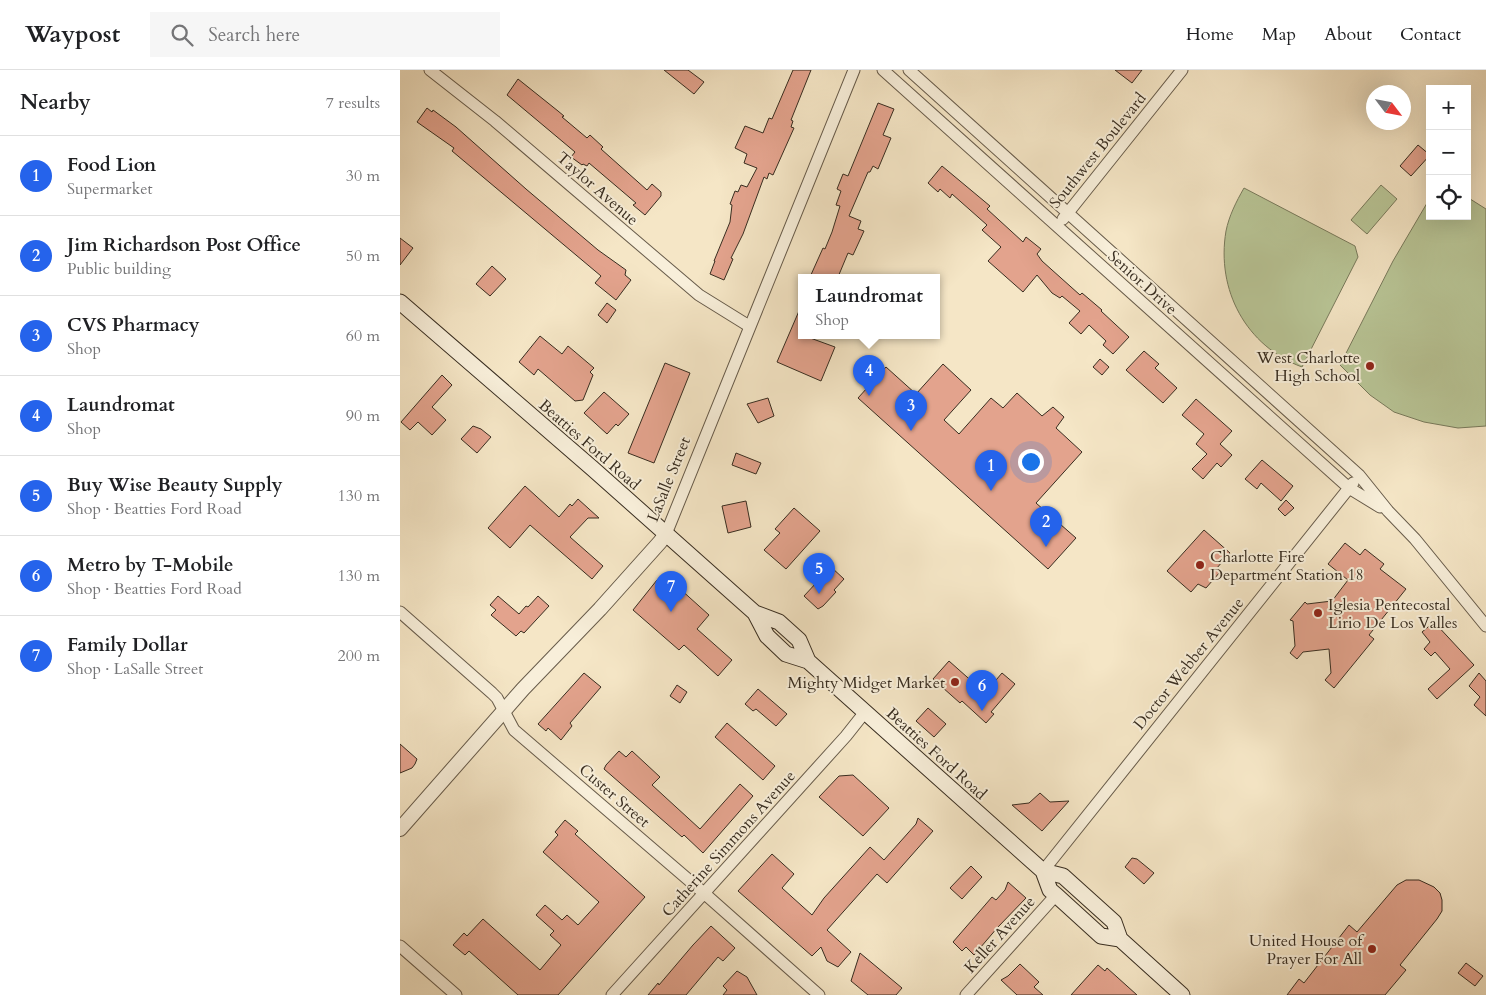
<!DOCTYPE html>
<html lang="en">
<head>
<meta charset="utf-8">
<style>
  :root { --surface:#fff; --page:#f6f6f6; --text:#202124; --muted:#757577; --line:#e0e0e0; --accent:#2563eb }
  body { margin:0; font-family:Cardo,serif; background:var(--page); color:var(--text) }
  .controls { position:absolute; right:15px; top:15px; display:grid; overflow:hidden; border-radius:0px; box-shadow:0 5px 20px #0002 }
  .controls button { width:45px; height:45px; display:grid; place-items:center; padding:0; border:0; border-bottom:1px solid var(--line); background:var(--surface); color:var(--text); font:25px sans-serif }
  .compass { position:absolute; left:966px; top:15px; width:45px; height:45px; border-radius:50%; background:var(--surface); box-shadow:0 5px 20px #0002; rotate:122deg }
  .you { position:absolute; left:630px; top:391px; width:18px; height:18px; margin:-12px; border:4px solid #fff; border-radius:50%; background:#1a73e8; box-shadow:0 0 0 8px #1a73e833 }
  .badge { display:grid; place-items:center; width:32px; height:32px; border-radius:50%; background:var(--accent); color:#fff; font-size:16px; font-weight:700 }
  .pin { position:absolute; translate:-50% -41px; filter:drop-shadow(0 1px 2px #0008) }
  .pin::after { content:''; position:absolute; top:26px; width:18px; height:15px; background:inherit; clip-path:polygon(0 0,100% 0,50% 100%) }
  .popup { position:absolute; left:398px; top:204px; width:142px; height:65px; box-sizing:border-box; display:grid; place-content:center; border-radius:0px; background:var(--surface); filter:drop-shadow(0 1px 4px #0005); font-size:16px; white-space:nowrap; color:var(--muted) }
  .popup b { font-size:19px; color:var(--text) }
  .popup::after { content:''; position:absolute; left:50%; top:100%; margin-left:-10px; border:10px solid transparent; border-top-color:var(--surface) }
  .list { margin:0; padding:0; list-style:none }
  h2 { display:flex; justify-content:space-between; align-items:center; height:65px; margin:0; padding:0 20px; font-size:21px }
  h2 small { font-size:16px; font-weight:400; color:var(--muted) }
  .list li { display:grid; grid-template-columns:32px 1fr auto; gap:15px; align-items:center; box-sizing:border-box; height:80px; padding:0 20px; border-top:1px solid var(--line) }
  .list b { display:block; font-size:19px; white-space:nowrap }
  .list p { margin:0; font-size:16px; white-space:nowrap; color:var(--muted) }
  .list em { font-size:16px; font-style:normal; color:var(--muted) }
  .icon { flex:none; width:28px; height:28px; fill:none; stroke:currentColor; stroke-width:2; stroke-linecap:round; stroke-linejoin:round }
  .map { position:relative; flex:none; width:1086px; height:925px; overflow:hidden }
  header { display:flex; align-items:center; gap:30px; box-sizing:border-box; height:70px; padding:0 25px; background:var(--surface); border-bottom:1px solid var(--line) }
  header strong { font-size:24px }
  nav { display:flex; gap:28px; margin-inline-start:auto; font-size:18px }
  .search { width:350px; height:45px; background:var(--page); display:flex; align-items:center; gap:12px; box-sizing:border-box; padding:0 18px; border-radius:0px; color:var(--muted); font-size:19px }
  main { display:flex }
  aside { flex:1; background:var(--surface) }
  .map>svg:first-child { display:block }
  .pitch { fill:#b9c697; stroke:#787a5c }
  .building { fill:#e3a38d; stroke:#382d20 }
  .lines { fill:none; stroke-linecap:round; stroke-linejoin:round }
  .minor-casing { stroke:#675b4a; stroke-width:13 }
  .tertiary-casing { stroke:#675b4a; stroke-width:16 }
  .secondary-casing { stroke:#382d20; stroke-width:17 }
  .minor { stroke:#f8efda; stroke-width:11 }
  .tertiary { stroke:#f8efda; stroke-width:14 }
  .secondary { stroke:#f8efda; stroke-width:15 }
  .poi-dot { fill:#8f2418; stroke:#f8efda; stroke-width:2 }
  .labels { text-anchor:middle; stroke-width:4; stroke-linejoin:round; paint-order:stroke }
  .street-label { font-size:16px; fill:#382d20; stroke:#f8efda }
  .poi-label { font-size:16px; fill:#382d20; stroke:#f8efda; text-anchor:end }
</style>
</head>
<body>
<header>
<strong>Waypost</strong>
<div class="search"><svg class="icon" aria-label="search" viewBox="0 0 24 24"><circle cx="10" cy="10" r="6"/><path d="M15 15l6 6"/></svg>Search here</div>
<nav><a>Home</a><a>Map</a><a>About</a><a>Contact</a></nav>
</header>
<main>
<aside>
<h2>Nearby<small>7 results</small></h2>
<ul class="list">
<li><span class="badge">1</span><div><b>Food Lion</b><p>Supermarket</p></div><em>30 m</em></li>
<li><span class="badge">2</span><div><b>Jim Richardson Post Office</b><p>Public building</p></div><em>50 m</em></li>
<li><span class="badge">3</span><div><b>CVS Pharmacy</b><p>Shop</p></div><em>60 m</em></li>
<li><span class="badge">4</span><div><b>Laundromat</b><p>Shop</p></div><em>90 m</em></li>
<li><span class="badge">5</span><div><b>Buy Wise Beauty Supply</b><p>Shop · Beatties Ford Road</p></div><em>130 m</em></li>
<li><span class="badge">6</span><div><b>Metro by T-Mobile</b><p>Shop · Beatties Ford Road</p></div><em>130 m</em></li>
<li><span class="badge">7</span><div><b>Family Dollar</b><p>Shop · LaSalle Street</p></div><em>200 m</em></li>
</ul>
</aside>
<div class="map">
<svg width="1086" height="925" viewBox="0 0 1086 925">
  <rect width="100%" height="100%" fill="#f5e6c6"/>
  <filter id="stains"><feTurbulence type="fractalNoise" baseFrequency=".004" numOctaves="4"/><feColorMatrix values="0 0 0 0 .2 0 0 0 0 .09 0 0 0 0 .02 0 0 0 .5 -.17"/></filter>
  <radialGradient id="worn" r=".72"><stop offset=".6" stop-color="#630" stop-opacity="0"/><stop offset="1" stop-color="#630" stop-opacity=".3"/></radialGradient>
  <path class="pitch" d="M 981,115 L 997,129 L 967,164 L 951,150 Z
    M 844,118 L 955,176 L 958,187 L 902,297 C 846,276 816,220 826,161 C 829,146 836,132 844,118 Z
    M 1067,127 L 1086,139 L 1086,356 L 1058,358 L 1024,352 L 994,342 L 970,325 L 940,295 L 993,191 L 1030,128 L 1030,146 L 1067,146 Z"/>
  <path class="building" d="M 264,0 L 288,0 L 304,12 L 294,24 Z
    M 393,0 L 411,0 L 391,50 L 393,51 L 391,57 L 394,58 L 373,105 L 369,103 L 367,109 L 364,107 L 343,164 L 331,188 L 333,189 L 324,210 L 310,204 L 315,191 L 314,191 L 330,152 L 332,135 L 330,134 L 335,121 L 338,122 L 341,115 L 347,117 L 357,98 L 344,93 L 347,84 L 335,78 L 345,56 L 363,63 L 369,48 L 372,49 Z
    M 715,0 L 742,0 L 732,13 Z
    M 118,9 L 158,41 L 164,46 L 162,47 L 187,68 L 190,65 L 203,77 L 201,79 L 247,120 L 252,114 L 261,122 L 261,126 L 245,145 L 233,135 L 236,133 L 189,93 L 187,96 L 183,94 L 182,95 L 171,87 L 175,82 L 107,25 Z
    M 478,33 L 494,39 L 483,65 L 491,68 L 478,99 L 473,96 L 470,102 L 468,102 L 449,146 L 461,151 L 458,159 L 464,161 L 453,185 L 448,183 L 438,207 L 410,207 L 423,178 L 425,179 L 432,162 L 440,136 L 436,135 L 441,121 L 437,119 L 443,104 L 448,106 Z
    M 27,38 L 32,42 L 33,40 L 56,57 L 126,119 L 198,180 L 226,200 L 225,205 L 231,210 L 216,230 L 195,213 L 201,206 L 52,81 L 54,78 L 17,52 Z
    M 1018,75 L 1030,85 L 1011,106 L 1000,96 Z
    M 542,96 L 590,136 L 587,139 L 623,172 L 626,167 L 641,179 L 637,184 L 642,191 L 680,225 L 682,223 L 702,240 L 701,241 L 729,267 L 713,284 L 703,275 L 706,271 L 689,255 L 681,264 L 669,253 L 680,241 L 662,226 L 660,228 L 652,223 L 637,205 L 623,222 L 588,191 L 601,177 L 582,160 L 587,155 L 552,124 L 550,128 L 540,119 L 538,122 L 528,113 Z
    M 0,168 L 13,178 L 0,195 Z
    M 92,196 L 106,209 L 90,226 L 76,214 Z
    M 207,233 L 216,240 L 207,253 L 198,245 Z
    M 402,234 L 402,265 L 435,277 L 421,311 L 377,292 Z
    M 140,266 L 162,284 L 168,276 L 194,298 L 190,302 L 193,305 L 183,330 L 175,331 L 138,299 L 134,305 L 119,292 Z
    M 744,281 L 759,294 L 755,298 L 777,318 L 763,333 L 726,300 Z
    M 700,289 L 709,297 L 702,305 L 693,297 Z
    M 265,293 L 290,303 L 254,393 L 228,383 Z
    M 543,294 L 571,320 L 544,350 L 559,364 L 591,328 L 603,338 L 617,323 L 642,346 L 653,337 L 664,347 L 656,358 L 682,382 L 636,433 L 676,468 L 648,499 L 458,328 L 486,297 L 516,324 Z
    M 42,305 L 52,315 L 32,337 L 46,350 L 32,365 L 18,352 L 10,360 L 1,352 Z
    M 204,322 L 229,344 L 218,356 L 216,354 L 207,364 L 184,343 Z
    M 368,328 L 374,346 L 358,353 L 347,334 Z
    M 796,329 L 832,361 L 820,374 L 832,385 L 821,397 L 817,393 L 803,409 L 792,399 L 807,384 L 796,374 L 804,364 L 782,345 Z
    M 73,356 L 81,359 L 91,367 L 77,383 L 61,369 Z
    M 336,383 L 361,393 L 356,404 L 332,395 Z
    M 862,390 L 893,416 L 881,431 L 861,413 L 857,419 L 845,409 Z
    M 125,416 L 159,447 L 170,434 L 172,436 L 178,429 L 199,448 L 188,448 L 170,467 L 203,496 L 192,509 L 130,455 L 110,478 L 88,458 Z
    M 886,430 L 894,438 L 885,446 L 878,439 Z
    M 346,431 L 351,457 L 328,463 L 322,436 Z
    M 394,438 L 420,461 L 386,499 L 364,480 L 380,463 L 375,459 Z
    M 804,460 L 830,483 L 816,499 L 820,502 L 806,518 L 798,514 L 791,522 L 767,501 Z
    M 945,473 L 960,485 L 965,479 L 984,494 L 980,499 L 1006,519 L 969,565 L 974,569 L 934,618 L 925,610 L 931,603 L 929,579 L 903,582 L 897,589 L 890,583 L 895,576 L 893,551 L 890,550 L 905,532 L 907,534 L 932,531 L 948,510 L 928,494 Z
    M 431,497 L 444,509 L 434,520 L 436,522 L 423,536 L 418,539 L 404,526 Z
    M 269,509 L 309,545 L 297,559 L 332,590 L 318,606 L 284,575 L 279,580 L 233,540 L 257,510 Z
    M 98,526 L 119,544 L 126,536 L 128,537 L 138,526 L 149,536 L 124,563 L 121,561 L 116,566 L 91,545 L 96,540 L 90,535 Z
    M 1034,552 L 1074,595 L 1037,629 L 1028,619 L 1050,599 L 1035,582 L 1031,586 L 1024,579 L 1030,572 L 1022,562 Z
    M 549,591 L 585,623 L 602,603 L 615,614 L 591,642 L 594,644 L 586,653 L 562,631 L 560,633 L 533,609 Z
    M 184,603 L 201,617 L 170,653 L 172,656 L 161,670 L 148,658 L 146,661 L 138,654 Z
    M 1079,603 L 1086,611 L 1086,646 L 1074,635 L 1080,627 L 1069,616 Z
    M 277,615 L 287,622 L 280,633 L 270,626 Z
    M 358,619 L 387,644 L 376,656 L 356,639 L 353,641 L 345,634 Z
    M 528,638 L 546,654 L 534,667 L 516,651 Z
    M 327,653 L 375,696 L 363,710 L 315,667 Z
    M 0,674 L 17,689 L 15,694 L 12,698 L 0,703 Z
    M 219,681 L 226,687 L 232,681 L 260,707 L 252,715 L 300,759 L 340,714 L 353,726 L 303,783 L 284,765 L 282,767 L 204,699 L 206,695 Z
    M 453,705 L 489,738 L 463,766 L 419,727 L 439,706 Z
    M 640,723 L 650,732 L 669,731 L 642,761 L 612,735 L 629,733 Z
    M 518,748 L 533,761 L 487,813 L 477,804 L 427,860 L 451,882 L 438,897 L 427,891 L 421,877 L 412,886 L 338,821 L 372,784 L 394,804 L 382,818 L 412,845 L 424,828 L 470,777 L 484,790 L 516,754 Z
    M 165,750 L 178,761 L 175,764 L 245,827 L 158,925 L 118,925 L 69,881 L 65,885 L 53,875 L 64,863 L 67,866 L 83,849 L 140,900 L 161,875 L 150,865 L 154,861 L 136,845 L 145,835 L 162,850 L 167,845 L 178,855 L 199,832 L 143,782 L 158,765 L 155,762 Z
    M 732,788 L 737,789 L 754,803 L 744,814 L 725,797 Z
    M 571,796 L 582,807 L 562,829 L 550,818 Z
    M 1006,810 L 1019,810 L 1034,817 L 1040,823 L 1042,830 L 1042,841 L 1037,849 L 1000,895 L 1006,900 L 985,925 L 887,925 L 899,909 L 904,913 L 949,855 L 957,862 L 997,815 Z
    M 608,812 L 626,828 L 598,857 L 574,885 L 566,877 L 562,881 L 553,872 L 592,827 L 596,830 L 605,820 Z
    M 311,856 L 335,878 L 323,891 L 318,887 L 286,925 L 248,925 L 258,913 L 259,915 L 293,875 Z
    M 460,883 L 502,918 L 496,925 L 468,925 L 451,911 Z
    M 1066,893 L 1083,906 L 1075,916 L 1058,903 Z
    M 620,894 L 639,912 L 634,917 L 643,925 L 617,925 L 601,910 L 608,906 Z
    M 698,895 L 705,901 L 707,898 L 737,925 L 671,925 Z
    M 337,901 L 347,907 L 357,925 L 323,925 L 327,920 L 323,916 Z"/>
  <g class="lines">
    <defs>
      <path id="minor" d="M 30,0 L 95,51 L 299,225 L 349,256
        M 483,0 L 949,418 L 980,437
        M 509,0 L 959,405 L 988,441 L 1015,469 L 1086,556
        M 663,149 L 782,0
        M 266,464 L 454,0
        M 0,542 L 92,623 L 97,628 L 114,660 L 305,824 L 419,925
        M 643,801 L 953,413
        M 0,876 L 56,925
        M 212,925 L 446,666 L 465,642
        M 566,925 L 656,825"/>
      <path id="tertiary" d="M 0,759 L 123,619 L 200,539 L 260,472 L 266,464"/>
      <path id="secondary" d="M 0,232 L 192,398 L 355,543 L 379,552 L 399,570 L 408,591 L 643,801 L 650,820 L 656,825 L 701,866 L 720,869
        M 355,543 L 367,566 L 386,584 L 408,591
        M 643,801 L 663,806 L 714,852 L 720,869 L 782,925"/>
    </defs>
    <use href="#minor" class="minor-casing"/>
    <use href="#tertiary" class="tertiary-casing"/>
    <use href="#secondary" class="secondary-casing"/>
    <use href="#minor" class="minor"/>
    <use href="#tertiary" class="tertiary"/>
    <use href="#secondary" class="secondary"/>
  </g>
  <g class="poi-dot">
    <circle cx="970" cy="296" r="5"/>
    <circle cx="800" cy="495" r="5"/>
    <circle cx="918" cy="543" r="5"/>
    <circle cx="555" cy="612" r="5"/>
    <circle cx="972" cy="879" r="5"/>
  </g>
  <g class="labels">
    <g class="street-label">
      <text transform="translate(697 80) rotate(-51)" y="6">Southwest Boulevard</text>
      <text transform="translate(198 118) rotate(41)" y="6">Taylor Avenue</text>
      <text transform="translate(743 212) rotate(42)" y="6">Senior Drive</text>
      <text transform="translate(190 374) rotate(41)" y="6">Beatties Ford Road</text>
      <text transform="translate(268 409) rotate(-68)" y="6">LaSalle Street</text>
      <text transform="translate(788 593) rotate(-51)" y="6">Doctor Webber Avenue</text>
      <text transform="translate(537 683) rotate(42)" y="6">Beatties Ford Road</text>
      <text transform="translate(215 725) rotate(41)" y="6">Custer Street</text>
      <text transform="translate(328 773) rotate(-48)" y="6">Catherine Simmons Avenue</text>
      <text transform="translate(599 864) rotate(-48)" y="6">Keller Avenue</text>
    </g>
    <g class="poi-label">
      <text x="960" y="293">West Charlotte<tspan x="960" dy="18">High School</tspan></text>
      <text x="810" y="492" text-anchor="start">Charlotte Fire<tspan x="810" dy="18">Department Station 18</tspan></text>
      <text x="928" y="540" text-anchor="start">Iglesia Pentecostal<tspan x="928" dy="18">Lirio De Los Valles</tspan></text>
      <text x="545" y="618">Mighty Midget Market</text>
      <text x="962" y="876">United House of<tspan x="962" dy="18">Prayer For All</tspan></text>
    </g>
  </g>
  <rect width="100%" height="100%" filter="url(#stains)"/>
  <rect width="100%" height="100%" fill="url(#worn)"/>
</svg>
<div class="controls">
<button>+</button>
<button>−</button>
<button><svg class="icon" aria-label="locate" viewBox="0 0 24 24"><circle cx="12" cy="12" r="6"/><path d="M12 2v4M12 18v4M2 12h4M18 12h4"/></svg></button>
</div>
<svg class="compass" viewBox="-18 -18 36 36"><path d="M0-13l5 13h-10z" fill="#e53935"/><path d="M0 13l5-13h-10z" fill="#757577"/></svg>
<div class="you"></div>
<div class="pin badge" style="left:591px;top:421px">1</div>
<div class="pin badge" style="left:646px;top:477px">2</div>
<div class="pin badge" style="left:511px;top:361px">3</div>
<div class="pin badge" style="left:469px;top:326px">4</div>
<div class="popup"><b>Laundromat</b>Shop</div>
<div class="pin badge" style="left:419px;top:524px">5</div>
<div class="pin badge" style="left:582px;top:641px">6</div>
<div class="pin badge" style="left:271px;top:542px">7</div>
</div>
</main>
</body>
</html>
